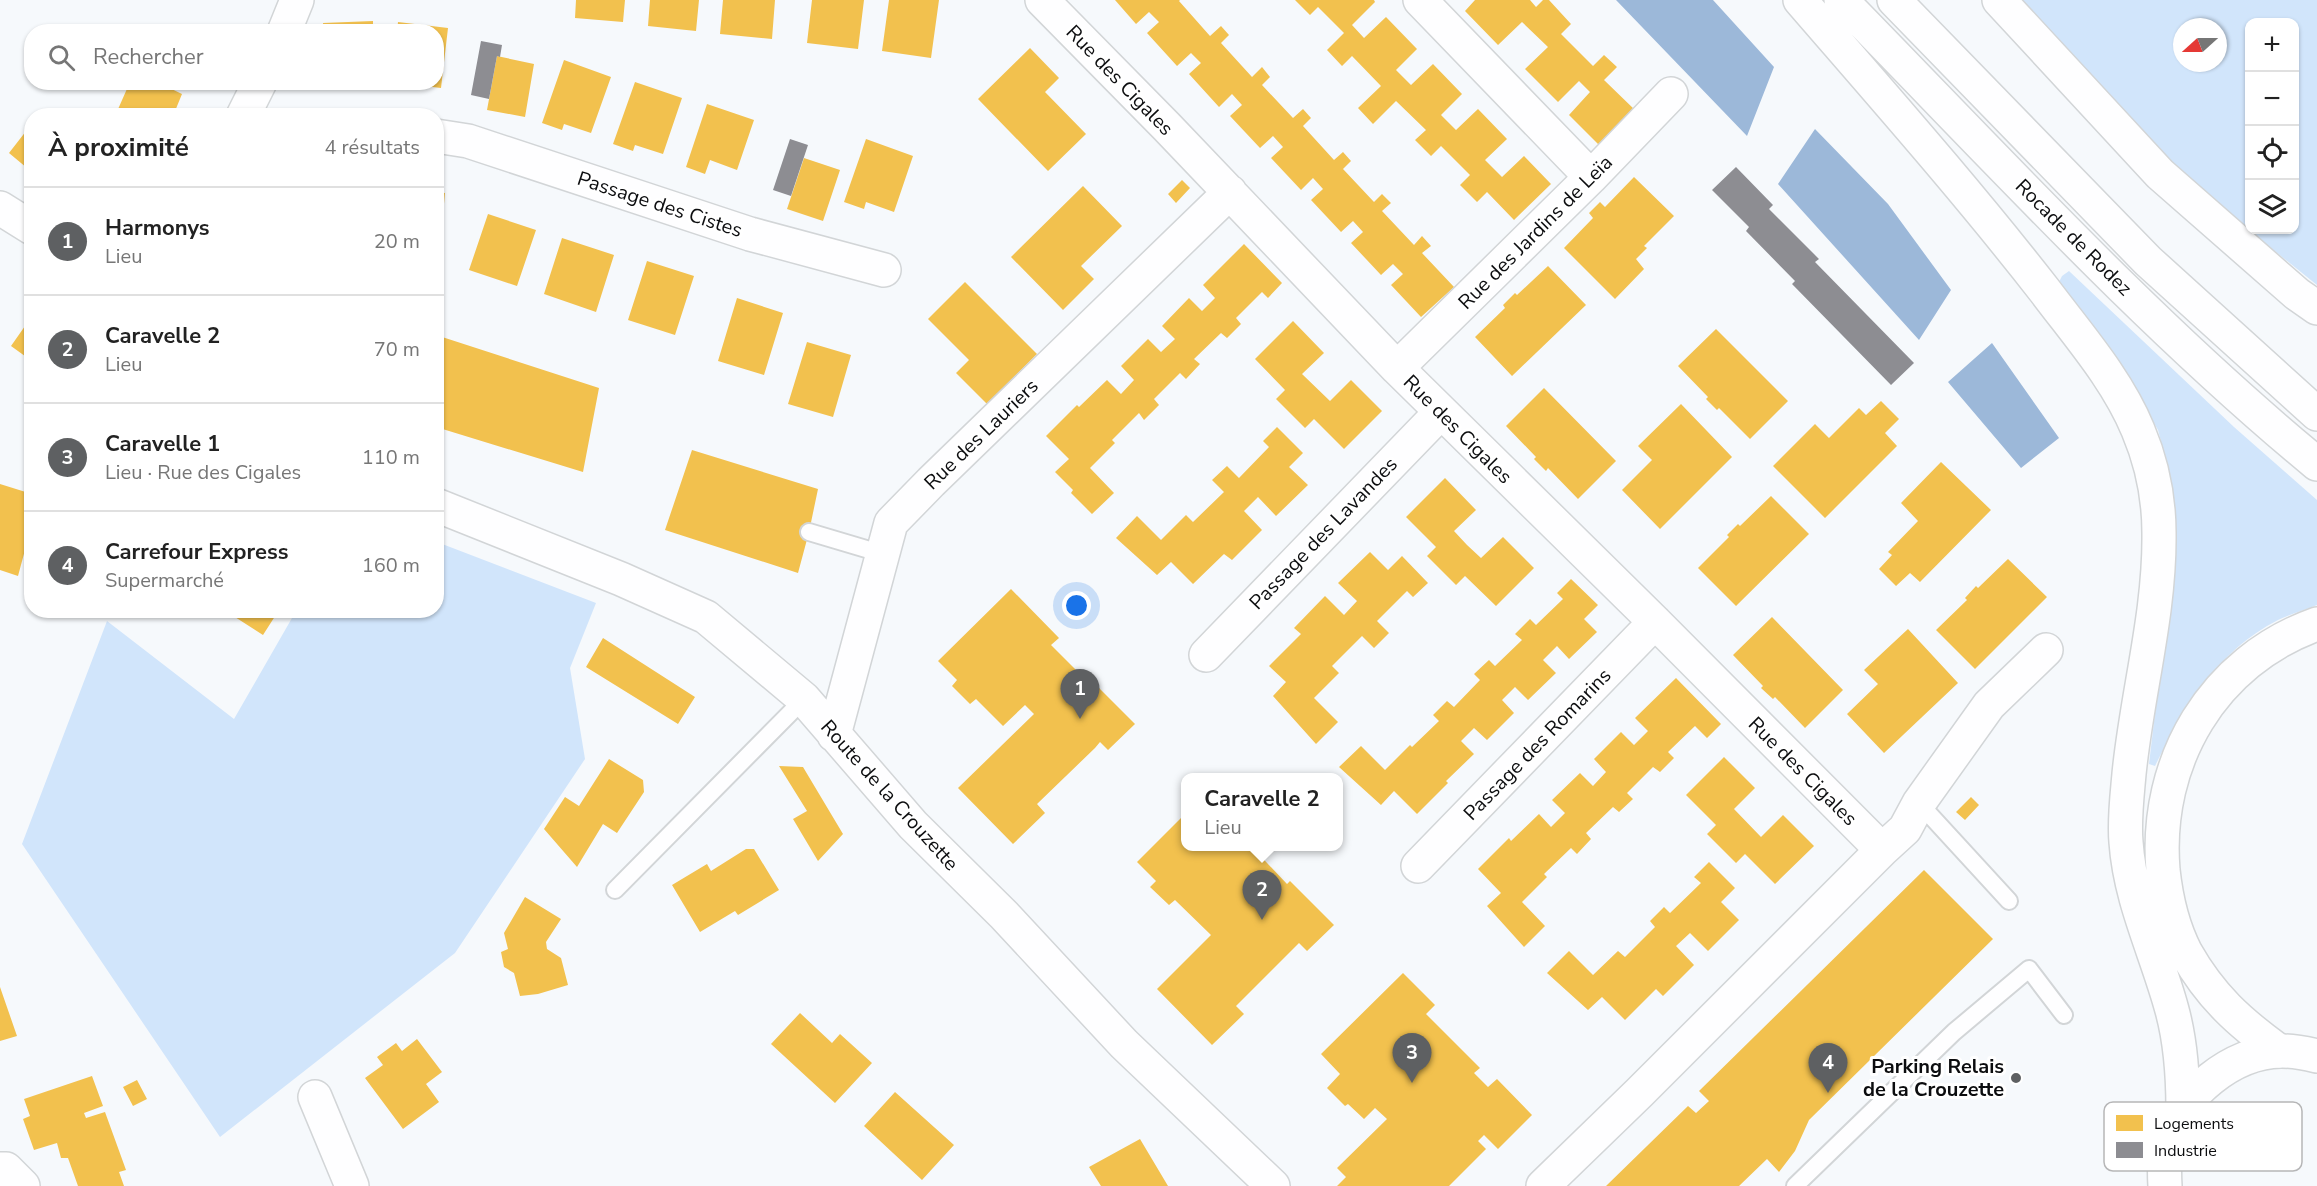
<!DOCTYPE html>
<html lang="fr">
<head>
<meta charset="utf-8">
<style>
  :root { --surface:#fff; --page:#f2f2f2; --text:#222; --muted:#767676; --line:#e0e0e0; --accent:#5e6062 }
  body { margin:0; font-family:"Nunito Sans",sans-serif; background:var(--page); color:var(--text) }
  .controls { position:absolute; right:18px; top:18px; display:grid; overflow:hidden; border-radius:12px; box-shadow:0 2px 4px #0004 }
  .controls button { width:54px; height:54px; display:grid; place-items:center; padding:0; border:0; border-bottom:2px solid var(--line); background:var(--surface); color:var(--text); font:30px sans-serif }
  .compass { position:absolute; left:2173px; top:18px; width:54px; height:54px; border-radius:50%; background:var(--surface); box-shadow:0 2px 4px #0004; rotate:249deg }
  .you { position:absolute; left:1077px; top:606px; width:21px; height:21px; margin:-15px; border:4px solid #fff; border-radius:50%; background:#1a73e8; box-shadow:0 0 0 9px #1a73e833 }
  .badge { display:grid; place-items:center; width:39px; height:39px; border-radius:50%; background:var(--accent); color:#fff; font-size:20px; font-weight:700 }
  .pin { position:absolute; translate:-50% -50px; filter:drop-shadow(0 2px 3px #0008) }
  .pin::after { content:''; position:absolute; top:32px; width:21px; height:18px; background:inherit; clip-path:polygon(0 0,100% 0,50% 100%) }
  .popup { position:absolute; left:1181px; top:773px; width:162px; height:78px; box-sizing:border-box; display:grid; place-content:center; border-radius:12px; background:var(--surface); filter:drop-shadow(0 2px 4px #0005); font-size:20px; white-space:nowrap; color:var(--muted) }
  .popup b { font-size:22px; color:var(--text) }
  .popup::after { content:''; position:absolute; left:50%; top:100%; margin-left:-12px; border:12px solid transparent; border-top-color:var(--surface) }
  .list { margin:0; padding:0; list-style:none }
  h2 { display:flex; justify-content:space-between; align-items:center; height:78px; margin:0; padding:0 24px; font-size:26px }
  h2 small { font-size:20px; font-weight:400; color:var(--muted) }
  .list li { display:grid; grid-template-columns:39px 1fr auto; gap:18px; align-items:center; box-sizing:border-box; height:108px; padding:0 24px; border-top:2px solid var(--line) }
  .list b { display:block; font-size:22px; white-space:nowrap }
  .list p { margin:0; font-size:20px; white-space:nowrap; color:var(--muted) }
  .list em { font-size:20px; font-style:normal; color:var(--muted) }
  .icon { flex:none; width:33px; height:33px; fill:none; stroke:currentColor; stroke-width:2; stroke-linecap:round; stroke-linejoin:round }
  .map { position:relative; flex:none; width:2317px; height:1186px; overflow:hidden }
  .search { position:absolute; background:var(--surface); box-shadow:0 2px 4px #0004; left:24px; top:24px; width:420px; height:66px; display:flex; align-items:center; gap:15px; box-sizing:border-box; padding:0 21px; border-radius:24px; color:var(--muted); font-size:22px }
  .panel { position:absolute; background:var(--surface); box-shadow:0 2px 4px #0004; left:24px; top:108px; width:420px; height:510px; border-radius:24px }
  .map>svg:first-child { display:block }
  .green { fill:#d1e5fb; fill-rule:evenodd }
  .water { fill:#9cb8d9 }
  .homes { fill:#f2c14e }
  .industry { fill:#8d8d92 }
  .lines { fill:none; stroke-linecap:round; stroke-linejoin:round }
  .lane-casing { stroke:#d2d5d7; stroke-width:20 }
  .street-casing { stroke:#d2d5d7; stroke-width:36 }
  .secondary-casing { stroke:#d2d5d7; stroke-width:36 }
  .highway-casing { stroke:#d2d5d7; stroke-width:36 }
  .lane { stroke:#fefeff; stroke-width:16 }
  .street { stroke:#fefeff; stroke-width:33 }
  .secondary { stroke:#fefeff; stroke-width:33 }
  .highway { stroke:#fefeff; stroke-width:33 }
  .poi-dot { fill:#5e6062; stroke:#fff; stroke-width:2 }
  .labels { text-anchor:middle; stroke-width:6; stroke-linejoin:round; paint-order:stroke }
  .street-label { font-size:20px; fill:#0c0d0f; stroke:#fff }
  .poi-label { font-size:20px; font-weight:bold; fill:#0c0d0f; stroke:#fff; text-anchor:end }
  .key { fill:#fff; stroke:#b6b6b7; stroke-width:1.5 }
  .key-label { font-size:16px; fill:#0c0d0f }
</style>
</head>
<body>
<div class="map">
<svg width="2317" height="1186" viewBox="0 0 2317 1186">
  <rect width="100%" height="100%" fill="#f6f9fc"/>
  <path class="green" d="M 2020,0 L 2317,0 L 2317,285 L 2184,178 ZM 2250,22 L 2294,22 L 2294,230 L 2250,230 ZM 2182,27 L 2218,27 L 2218,63 L 2182,63 Z
    M 2069,271 L 2234,427 L 2317,500 L 2317,605 C 2304,610 2291,614 2278,620 C 2217,651 2184,708 2155,766 L 2149,764 L 2159,679 L 2175,578 L 2175,529 L 2171,479 L 2158,430 L 2130,382 L 2058,284 L 2062,276 Z
    M 437,542 L 596,603 L 570,668 L 585,759 L 455,953 L 220,1137 L 22,844 L 107,621 L 234,719 L 296,611 L 436,610 Z"/>
  <path class="water" d="M 1616,0 L 1713,0 L 1774,67 L 1747,136 Z
    M 1815,129 L 1888,204 L 1951,290 L 1919,340 L 1778,184 Z
    M 1992,343 L 2059,438 L 2021,468 L 1948,382 Z"/>
  <path class="homes" d="M 576,0 L 625,0 L 623,22 L 575,18 Z
    M 650,0 L 699,0 L 696,31 L 648,26 Z
    M 723,0 L 775,0 L 772,39 L 720,34 Z
    M 812,0 L 864,0 L 858,49 L 807,43 Z
    M 889,0 L 939,0 L 931,58 L 882,51 Z
    M 1115,0 L 1180,0 L 1179,1 L 1210,36 L 1221,26 L 1229,35 L 1221,43 L 1252,77 L 1262,67 L 1270,77 L 1262,85 L 1293,118 L 1303,109 L 1311,118 L 1303,126 L 1334,160 L 1343,152 L 1351,161 L 1343,169 L 1374,202 L 1382,194 L 1391,203 L 1382,211 L 1414,245 L 1422,236 L 1431,246 L 1422,253 L 1454,287 L 1421,317 L 1391,285 L 1403,274 L 1393,264 L 1381,275 L 1351,243 L 1363,232 L 1353,221 L 1341,232 L 1311,200 L 1323,189 L 1313,178 L 1301,190 L 1271,158 L 1283,147 L 1273,136 L 1260,148 L 1230,116 L 1242,105 L 1232,94 L 1219,107 L 1189,74 L 1201,63 L 1191,53 L 1177,66 L 1147,33 L 1159,22 L 1149,12 L 1136,24 Z
    M 1295,0 L 1374,0 L 1375,2 L 1352,25 L 1364,38 L 1386,17 L 1417,49 L 1396,70 L 1411,85 L 1433,64 L 1462,94 L 1441,115 L 1456,130 L 1478,109 L 1507,139 L 1485,160 L 1502,177 L 1524,156 L 1551,184 L 1514,220 L 1487,192 L 1477,202 L 1460,185 L 1470,175 L 1441,146 L 1431,156 L 1415,140 L 1426,130 L 1396,101 L 1373,124 L 1358,108 L 1381,86 L 1352,56 L 1342,66 L 1327,50 L 1344,33 L 1318,7 L 1310,15 Z
    M 1475,0 L 1530,0 L 1536,7 L 1543,0 L 1549,0 L 1571,24 L 1561,34 L 1593,66 L 1604,55 L 1617,67 L 1604,80 L 1636,111 L 1601,147 L 1569,115 L 1590,92 L 1579,81 L 1558,102 L 1525,69 L 1548,47 L 1522,22 L 1498,45 L 1465,11 Z
    M 373,21 L 373,32 L 324,32 L 323,23 Z
    M 398,22 L 448,28 L 441,88 L 407,84 L 436,82 L 436,32 L 397,32 Z
    M 1030,48 L 1059,78 L 1045,92 L 1086,134 L 1048,171 L 978,99 Z
    M 497,56 L 534,64 L 525,117 L 487,110 Z
    M 564,60 L 611,77 L 591,133 L 564,124 L 562,130 L 542,123 Z
    M 130,82 L 157,82 L 182,94 L 173,116 L 115,116 Z
    M 635,82 L 682,98 L 663,154 L 635,145 L 633,151 L 613,144 Z
    M 707,104 L 754,120 L 737,170 L 710,160 L 705,174 L 686,167 Z
    M 30,126 L 32,162 L 27,168 L 9,153 Z
    M 866,139 L 913,156 L 894,212 L 866,202 L 864,209 L 844,202 Z
    M 804,158 L 840,170 L 823,221 L 787,209 Z
    M 1634,177 L 1674,216 L 1644,246 L 1647,248 L 1636,259 L 1644,269 L 1615,299 L 1564,248 L 1593,218 L 1589,213 L 1600,202 L 1605,207 Z
    M 1182,180 L 1190,188 L 1176,203 L 1168,194 Z
    M 1083,186 L 1122,226 L 1081,266 L 1094,279 L 1063,310 L 1011,257 Z
    M 436,192 L 445,193 L 440,247 L 436,247 Z
    M 488,214 L 536,230 L 517,286 L 469,270 Z
    M 562,238 L 614,255 L 596,312 L 544,294 Z
    M 1244,244 L 1282,283 L 1268,298 L 1262,292 L 1236,318 L 1241,324 L 1227,338 L 1221,333 L 1194,359 L 1200,364 L 1186,379 L 1180,373 L 1154,399 L 1159,405 L 1144,420 L 1139,413 L 1112,440 L 1115,443 L 1090,468 L 1114,493 L 1092,514 L 1071,493 L 1073,490 L 1055,472 L 1069,459 L 1046,436 L 1077,405 L 1079,407 L 1107,380 L 1121,394 L 1134,380 L 1121,366 L 1148,339 L 1161,352 L 1175,339 L 1162,326 L 1189,298 L 1202,311 L 1215,298 L 1203,285 Z
    M 647,261 L 694,276 L 675,335 L 628,320 Z
    M 1548,266 L 1586,305 L 1512,376 L 1475,337 L 1505,308 L 1503,305 L 1515,293 L 1517,295 Z
    M 965,282 L 1037,354 L 987,404 L 956,373 L 969,360 L 928,319 Z
    M 737,298 L 783,313 L 764,375 L 718,361 Z
    M 32,316 L 32,374 L 24,368 L 29,359 L 11,346 Z
    M 1293,321 L 1324,353 L 1302,374 L 1330,401 L 1351,380 L 1382,411 L 1344,449 L 1314,419 L 1305,428 L 1276,399 L 1285,390 L 1255,359 Z
    M 1716,329 L 1788,401 L 1750,439 L 1719,408 L 1717,410 L 1706,399 L 1708,397 L 1678,366 Z
    M 436,335 L 599,388 L 583,472 L 436,427 Z
    M 807,342 L 851,355 L 833,417 L 788,404 Z
    M 1544,388 L 1616,461 L 1578,499 L 1548,468 L 1546,471 L 1534,459 L 1536,457 L 1506,426 Z
    M 1881,401 L 1899,419 L 1885,433 L 1897,446 L 1825,518 L 1773,466 L 1815,424 L 1829,438 L 1859,408 L 1866,415 Z
    M 1681,404 L 1732,457 L 1660,529 L 1622,490 L 1652,460 L 1638,446 Z
    M 1277,427 L 1303,453 L 1289,467 L 1308,485 L 1276,516 L 1258,497 L 1244,511 L 1262,530 L 1232,560 L 1224,554 L 1193,584 L 1171,562 L 1157,575 L 1116,538 L 1137,516 L 1161,540 L 1186,515 L 1193,522 L 1224,492 L 1212,480 L 1227,466 L 1239,478 L 1269,447 L 1263,441 Z
    M 692,450 L 818,489 L 809,532 L 798,573 L 665,530 Z
    M 1941,462 L 1991,510 L 1920,582 L 1910,573 L 1896,586 L 1879,569 L 1892,555 L 1888,552 L 1918,521 L 1901,503 Z
    M 1445,478 L 1476,510 L 1454,531 L 1467,545 L 1481,558 L 1503,537 L 1534,568 L 1496,606 L 1465,576 L 1456,585 L 1427,556 L 1436,547 L 1406,517 Z
    M 0,484 L 32,494 L 32,547 L 25,550 L 18,576 L 0,570 Z
    M 1771,496 L 1809,534 L 1736,606 L 1698,568 L 1729,537 L 1727,535 L 1738,524 L 1740,526 Z
    M 1370,552 L 1388,570 L 1402,556 L 1428,583 L 1413,597 L 1407,591 L 1377,621 L 1389,633 L 1374,648 L 1362,636 L 1332,666 L 1339,673 L 1314,698 L 1338,722 L 1316,744 L 1273,696 L 1286,682 L 1269,666 L 1301,634 L 1294,628 L 1325,596 L 1344,615 L 1357,601 L 1338,583 Z
    M 2008,559 L 2047,597 L 1975,669 L 1936,630 L 1967,600 L 1965,598 L 1976,586 L 1978,588 Z
    M 1571,579 L 1598,605 L 1584,619 L 1597,632 L 1569,659 L 1557,646 L 1543,660 L 1556,673 L 1528,700 L 1515,687 L 1502,700 L 1514,713 L 1487,740 L 1474,728 L 1461,741 L 1474,754 L 1446,781 L 1448,783 L 1417,814 L 1394,791 L 1381,805 L 1339,767 L 1361,746 L 1385,770 L 1410,745 L 1412,747 L 1439,721 L 1433,715 L 1447,701 L 1454,707 L 1480,680 L 1474,674 L 1489,660 L 1495,666 L 1522,640 L 1515,634 L 1530,619 L 1536,625 L 1563,599 L 1557,593 Z
    M 1011,589 L 1059,638 L 1051,645 L 1089,683 L 1091,680 L 1135,724 L 1108,750 L 1100,742 L 1095,748 L 1037,804 L 1045,813 L 1013,844 L 958,788 L 1034,714 L 1025,705 L 1003,726 L 976,699 L 970,704 L 952,686 L 957,680 L 938,661 Z
    M 224,610 L 279,610 L 263,635 Z
    M 1772,617 L 1843,690 L 1805,728 L 1775,697 L 1773,699 L 1761,688 L 1763,686 L 1733,655 Z
    M 1908,629 L 1958,683 L 1884,753 L 1847,714 L 1878,684 L 1864,670 Z
    M 603,638 L 695,697 L 678,724 L 586,667 Z
    M 1676,678 L 1721,724 L 1707,738 L 1695,726 L 1668,752 L 1674,758 L 1660,772 L 1653,767 L 1627,793 L 1633,799 L 1619,812 L 1613,807 L 1586,833 L 1591,839 L 1577,854 L 1571,848 L 1544,874 L 1547,877 L 1522,902 L 1545,926 L 1524,947 L 1487,906 L 1501,893 L 1478,869 L 1509,838 L 1511,841 L 1539,814 L 1551,827 L 1565,813 L 1552,800 L 1580,773 L 1593,786 L 1606,772 L 1594,759 L 1621,732 L 1634,745 L 1648,731 L 1635,718 Z
    M 1724,757 L 1755,788 L 1734,809 L 1761,837 L 1783,815 L 1814,846 L 1775,884 L 1745,854 L 1736,863 L 1707,834 L 1716,825 L 1686,795 Z
    M 609,759 L 643,780 L 644,792 L 617,833 L 603,824 L 577,867 L 544,829 L 565,797 L 579,806 Z
    M 779,766 L 803,767 L 843,834 L 818,861 L 793,819 L 807,811 Z
    M 1971,797 L 1979,805 L 1965,820 L 1956,812 Z
    M 1186,813 L 1186,846 L 1251,846 L 1287,884 L 1290,881 L 1334,925 L 1307,951 L 1299,943 L 1236,1006 L 1244,1014 L 1212,1045 L 1157,989 L 1211,935 L 1175,900 L 1169,905 L 1150,887 L 1156,881 L 1137,862 Z
    M 746,849 L 754,849 L 779,890 L 738,915 L 735,911 L 700,932 L 672,885 L 707,864 L 711,871 Z
    M 1709,862 L 1735,888 L 1721,902 L 1739,920 L 1708,951 L 1690,933 L 1676,946 L 1694,965 L 1663,996 L 1656,989 L 1625,1020 L 1602,997 L 1588,1010 L 1547,973 L 1569,951 L 1593,975 L 1618,951 L 1625,957 L 1655,927 L 1650,921 L 1664,907 L 1670,913 L 1701,883 L 1694,877 Z
    M 1924,870 L 1993,939 L 1809,1120 L 1795,1151 L 1779,1172 L 1767,1159 L 1739,1186 L 1606,1186 L 1688,1106 L 1696,1113 L 1709,1101 L 1699,1091 Z
    M 525,897 L 561,919 L 546,942 L 547,949 L 561,958 L 568,985 L 538,994 L 520,996 L 514,973 L 504,967 L 501,952 L 508,949 L 504,933 Z
    M 1403,973 L 1435,1005 L 1426,1014 L 1480,1068 L 1474,1073 L 1488,1087 L 1497,1079 L 1532,1115 L 1498,1149 L 1484,1135 L 1478,1141 L 1486,1149 L 1449,1186 L 1337,1186 L 1346,1177 L 1337,1168 L 1387,1119 L 1375,1108 L 1364,1119 L 1348,1104 L 1345,1106 L 1327,1088 L 1340,1074 L 1321,1054 Z
    M 0,987 L 17,1036 L 0,1041 Z
    M 800,1013 L 832,1043 L 840,1034 L 872,1063 L 835,1103 L 771,1044 Z
    M 417,1039 L 442,1072 L 426,1084 L 439,1102 L 403,1129 L 365,1078 L 383,1065 L 377,1057 L 396,1043 L 402,1051 Z
    M 92,1076 L 103,1106 L 84,1113 L 86,1118 L 105,1112 L 126,1170 L 119,1172 L 124,1186 L 78,1186 L 68,1158 L 61,1158 L 57,1143 L 34,1150 L 23,1119 L 30,1116 L 24,1099 Z
    M 137,1080 L 147,1099 L 133,1106 L 123,1087 Z
    M 895,1092 L 954,1145 L 922,1180 L 864,1126 Z
    M 1140,1139 L 1168,1186 L 1101,1186 L 1089,1167 Z"/>
  <path class="industry" d="M 481,41 L 502,45 L 500,57 L 497,56 L 489,99 L 471,95 Z
    M 790,139 L 808,145 L 791,196 L 773,190 Z
    M 1736,167 L 1773,205 L 1769,209 L 1819,259 L 1815,262 L 1914,363 L 1891,385 L 1792,284 L 1795,281 L 1746,231 L 1749,227 L 1712,190 Z"/>
  <g class="lines">
    <defs>
      <path id="lane" d="M 809,532 L 883,554
        M 1919,803 L 2009,901
        M 615,890 L 804,699
        M 1795,1186 L 1954,1032 L 2029,969 L 2064,1015"/>
      <path id="street" d="M 1042,0 L 1167,127 L 1397,368 L 1655,622 L 1882,850 L 1639,1093 L 1543,1186
        M 1420,0 L 1591,177
        M 1999,0 L 2160,174 L 2297,294 L 2317,308
        M 284,32 L 297,0
        M 243,116 L 260,82
        M 436,136 L 468,141 L 750,234 L 884,270
        M 0,208 L 32,228
        M 1397,368 L 1591,177 L 1671,94
        M 436,505 L 621,579 L 706,617 L 804,699 L 913,825 L 1004,915 L 1124,1044 L 1273,1186
        M 1206,655 L 1441,412
        M 834,735 L 891,523 L 931,482 L 1230,192
        M 1882,850 L 1905,829 L 1919,803 L 1989,705 L 2046,650
        M 1418,866 L 1655,622
        M 315,1097 L 352,1186
        M 0,1169 L 6,1169 L 23,1186"/>
      <path id="secondary" d="M 2165,1186 C 2164,1170 2164,1156 2168,1140 C 2181,1094 2232,1052 2281,1051 C 2293,1051 2305,1053 2317,1056"/>
      <path id="highway" d="M 1800,0 C 1883,96 1967,191 2045,291 C 2078,335 2117,379 2138,430 C 2152,463 2159,498 2159,533 C 2160,615 2137,693 2129,774 C 2127,797 2124,820 2126,842 C 2130,901 2157,954 2172,1010 C 2181,1043 2183,1075 2183,1109
        M 1841,0 C 1996,158 2146,323 2317,464
        M 1894,0 L 2148,261 L 2317,414
        M 2279,1051 C 2239,1022 2211,997 2186,953 C 2173,928 2166,898 2163,870 C 2154,761 2213,661 2317,624"/>
    </defs>
    <use href="#lane" class="lane-casing"/>
    <use href="#street" class="street-casing"/>
    <use href="#secondary" class="secondary-casing"/>
    <use href="#highway" class="highway-casing"/>
    <use href="#lane" class="lane"/>
    <use href="#street" class="street"/>
    <use href="#secondary" class="secondary"/>
    <use href="#highway" class="highway"/>
  </g>
  <circle class="poi-dot" cx="2016" cy="1078" r="6"/>
  <g class="labels">
    <g class="street-label">
      <text transform="translate(1120 80) rotate(46)" y="7">Rue des Cigales</text>
      <text transform="translate(660 204) rotate(18)" y="7">Passage des Cistes</text>
      <text transform="translate(1535 232) rotate(-45)" y="7">Rue des Jardins de Leïa</text>
      <text transform="translate(2074 237) rotate(45)" y="7">Rocade de Rodez</text>
      <text transform="translate(1458 429) rotate(45)" y="7">Rue des Cigales</text>
      <text transform="translate(981 434) rotate(-44)" y="7">Rue des Lauriers</text>
      <text transform="translate(1323 533) rotate(-46)" y="7">Passage des Lavandes</text>
      <text transform="translate(1537 744) rotate(-46)" y="7">Passage des Romarins</text>
      <text transform="translate(1803 771) rotate(45)" y="7">Rue des Cigales</text>
      <text transform="translate(890 795) rotate(48)" y="7">Route de la Crouzette</text>
    </g>
    <g class="poi-label">
      <text x="2004" y="1073">Parking Relais<tspan x="2004" dy="23">de la Crouzette</tspan></text>
    </g>
  </g>
  <rect x="2104" y="1102" width="198" height="69" rx="9" class="key"/>
  <rect x="2116" y="1115" width="27" height="16" fill="#f2c14e"/>
  <rect x="2116" y="1142" width="27" height="16" fill="#8d8d92"/>
  <g class="key-label">
    <text x="2154" y="1129">Logements</text>
    <text x="2154" y="1156">Industrie</text>
  </g>
</svg>
<div class="controls">
<button>+</button>
<button>−</button>
<button><svg class="icon" aria-label="locate" viewBox="0 0 24 24"><circle cx="12" cy="12" r="6"/><path d="M12 2v4M12 18v4M2 12h4M18 12h4"/></svg></button>
<button><svg class="icon" aria-label="layers" viewBox="0 0 24 24"><path d="M12 4l9 5-9 5-9-5zM3 14l9 5 9-5"/></svg></button>
</div>
<svg class="compass" viewBox="-18 -18 36 36"><path d="M0-13l5 13h-10z" fill="#e53935"/><path d="M0 13l5-13h-10z" fill="#767676"/></svg>
<div class="you"></div>
<div class="pin badge" style="left:1080px;top:719px">1</div>
<div class="pin badge" style="left:1262px;top:920px">2</div>
<div class="popup"><b>Caravelle 2</b>Lieu</div>
<div class="pin badge" style="left:1412px;top:1083px">3</div>
<div class="pin badge" style="left:1828px;top:1093px">4</div>
<div class="search"><svg class="icon" aria-label="search" viewBox="0 0 24 24"><circle cx="10" cy="10" r="6"/><path d="M15 15l6 6"/></svg>Rechercher</div>
<section class="panel">
<h2>À proximité<small>4 résultats</small></h2>
<ul class="list">
<li><span class="badge">1</span><div><b>Harmonys</b><p>Lieu</p></div><em>20 m</em></li>
<li><span class="badge">2</span><div><b>Caravelle 2</b><p>Lieu</p></div><em>70 m</em></li>
<li><span class="badge">3</span><div><b>Caravelle 1</b><p>Lieu · Rue des Cigales</p></div><em>110 m</em></li>
<li><span class="badge">4</span><div><b>Carrefour Express</b><p>Supermarché</p></div><em>160 m</em></li>
</ul>
</section>
</div>
</body>
</html>
